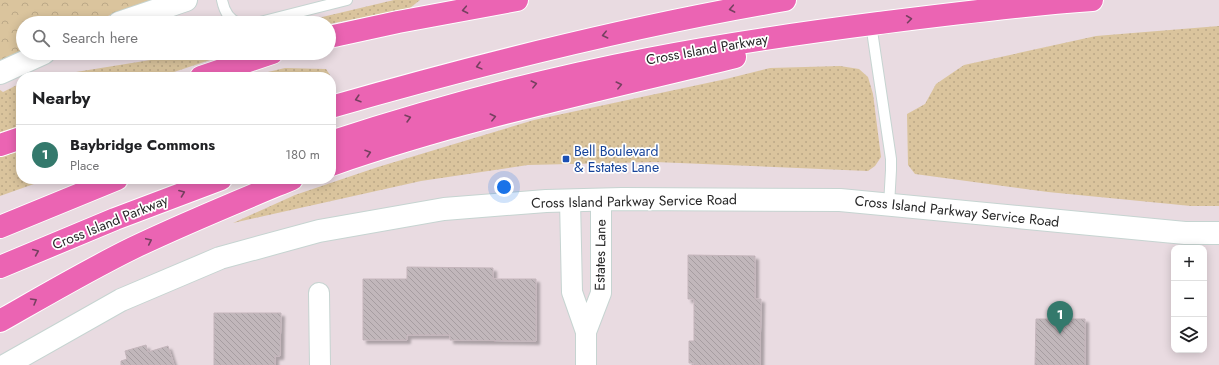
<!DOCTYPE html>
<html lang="en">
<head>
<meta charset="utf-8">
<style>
  :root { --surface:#fff; --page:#f6f6f6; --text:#202124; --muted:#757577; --line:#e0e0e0; --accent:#34796c }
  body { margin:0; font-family:Jost,sans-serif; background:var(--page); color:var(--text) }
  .controls { position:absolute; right:12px; bottom:12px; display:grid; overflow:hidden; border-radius:8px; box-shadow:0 2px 10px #0003 }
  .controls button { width:36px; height:36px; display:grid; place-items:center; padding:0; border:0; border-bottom:1px solid var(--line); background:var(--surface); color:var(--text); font:20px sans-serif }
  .you { position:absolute; left:504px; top:187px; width:14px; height:14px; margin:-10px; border:3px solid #fff; border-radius:50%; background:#1a73e8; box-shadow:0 0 0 6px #1a73e833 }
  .badge { display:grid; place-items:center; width:26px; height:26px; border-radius:50%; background:var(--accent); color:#fff; font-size:13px; font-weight:700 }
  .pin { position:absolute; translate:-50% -33px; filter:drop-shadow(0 1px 2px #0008) }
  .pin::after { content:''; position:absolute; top:21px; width:14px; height:12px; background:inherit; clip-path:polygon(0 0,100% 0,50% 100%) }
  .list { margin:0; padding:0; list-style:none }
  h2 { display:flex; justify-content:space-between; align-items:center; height:52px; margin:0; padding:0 16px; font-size:17px }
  h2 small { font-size:13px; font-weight:400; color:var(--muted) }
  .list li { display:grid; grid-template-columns:26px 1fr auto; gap:12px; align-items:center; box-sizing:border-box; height:60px; padding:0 16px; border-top:1px solid var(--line) }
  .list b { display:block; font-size:15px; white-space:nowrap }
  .list p { margin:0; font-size:13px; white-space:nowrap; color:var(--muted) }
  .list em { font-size:13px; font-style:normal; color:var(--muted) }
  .icon { flex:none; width:22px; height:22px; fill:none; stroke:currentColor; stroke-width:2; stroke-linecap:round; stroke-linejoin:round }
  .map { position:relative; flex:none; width:1219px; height:365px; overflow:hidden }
  .search { position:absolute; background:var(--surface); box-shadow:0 2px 10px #0003; left:16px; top:16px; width:320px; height:44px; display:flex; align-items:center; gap:10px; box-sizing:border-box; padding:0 14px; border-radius:22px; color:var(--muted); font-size:15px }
  .panel { position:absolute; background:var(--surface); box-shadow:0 2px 10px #0003; left:16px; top:72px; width:320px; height:112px; border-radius:16px }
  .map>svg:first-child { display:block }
  .grass { fill:url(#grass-dots) }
  .forest { fill:url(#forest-crowns) }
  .building { fill:url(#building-back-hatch); stroke:#c4b5bb; filter:url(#shadow) }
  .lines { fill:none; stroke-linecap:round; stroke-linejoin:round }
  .service-casing { stroke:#c6d4d1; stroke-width:12 }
  .minor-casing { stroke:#c6d4d1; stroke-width:22 }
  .tertiary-casing { stroke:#c6d4d1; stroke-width:24 }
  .motorway-casing { stroke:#fff; stroke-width:24 }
  .service { stroke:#fff; stroke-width:10 }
  .minor { stroke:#fff; stroke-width:20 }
  .tertiary { stroke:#fff; stroke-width:22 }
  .motorway { stroke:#eb64b3; stroke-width:22 }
  .oneway { stroke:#764060 }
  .transit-dot { fill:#1a4fb4; stroke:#fff; stroke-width:1.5 }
  .labels { text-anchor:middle; stroke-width:3.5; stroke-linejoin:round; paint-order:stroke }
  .street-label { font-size:14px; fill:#282828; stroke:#fff }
  .transit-label { font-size:14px; fill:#164399; stroke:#fff; text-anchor:start }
</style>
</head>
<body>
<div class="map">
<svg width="1219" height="365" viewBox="0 0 1219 365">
  <defs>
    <pattern id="grass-dots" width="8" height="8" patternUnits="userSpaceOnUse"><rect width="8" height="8" fill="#dac49d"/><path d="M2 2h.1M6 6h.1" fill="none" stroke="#bba887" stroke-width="1.8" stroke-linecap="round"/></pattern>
    <pattern id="forest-crowns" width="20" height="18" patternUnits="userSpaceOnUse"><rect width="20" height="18" fill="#dac49d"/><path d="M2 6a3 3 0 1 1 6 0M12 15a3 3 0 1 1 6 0" fill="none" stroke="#bba887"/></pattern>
    <pattern id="building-back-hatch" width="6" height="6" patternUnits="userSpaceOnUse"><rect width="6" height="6" fill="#c1b7bb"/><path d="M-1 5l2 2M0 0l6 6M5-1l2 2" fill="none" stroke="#a69da1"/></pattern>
    <filter id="shadow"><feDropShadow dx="3.5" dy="3.5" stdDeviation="1" flood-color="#0004"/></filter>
  </defs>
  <rect width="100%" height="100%" fill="#e9dbe1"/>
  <path class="grass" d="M 394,0 L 420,0 L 410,8 L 329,24 L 329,23 L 297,23 Z
    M 1219,26 L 1219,206 L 1191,206 L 1048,192 L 915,174 L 908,165 L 907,114 L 925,104 L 936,84 L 964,65 L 1096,36 Z
    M 194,53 L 231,53 L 159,77 L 45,77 Z
    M 840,66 L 859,69 L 868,77 L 873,94 L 881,157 L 875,166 L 868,171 L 655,162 L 528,165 L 421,181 L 233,223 L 295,195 L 378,167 L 534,120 L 726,79 L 770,68 Z
    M 285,68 L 326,69 L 330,75 L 326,77 L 246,77 Z
    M 21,83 L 21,179 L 48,179 L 0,196 L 0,90 L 3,92 Z"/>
  <path class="forest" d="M 0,0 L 153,0 L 88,23 L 23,23 L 23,50 L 0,61 Z"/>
  <path class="building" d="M 688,255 L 755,256 L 755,299 L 761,299 L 760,365 L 694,365 L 694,363 L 689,363 L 689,341 L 694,341 L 694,299 L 688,299 Z
    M 407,267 L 493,268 L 493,279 L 536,279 L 536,341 L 450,340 L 450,335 L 407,335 L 407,340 L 363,340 L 363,279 L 407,279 Z
    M 214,313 L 281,313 L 280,356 L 275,356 L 275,365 L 214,365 Z
    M 1036,319 L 1085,319 L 1085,365 L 1035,365 Z
    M 146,345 L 148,352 L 168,346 L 174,365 L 121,365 L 121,361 L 127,359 L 125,351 Z"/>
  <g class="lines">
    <defs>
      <path id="service" d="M 222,0 C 224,10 229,20 239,23
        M 256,23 L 347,0
        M 871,24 L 891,159 L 891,170 L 889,205"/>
      <path id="minor" d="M 570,200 L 572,292 L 586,332 L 586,365
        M 319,293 L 320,365
        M 586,332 L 601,293 L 601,199"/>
      <path id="tertiary" d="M 119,23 L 186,0
        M 0,73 L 44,53
        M 6,365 L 121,300 L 220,258 L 319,231 L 444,209 L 546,201 L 622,199 L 840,200 L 1185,233 L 1219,233"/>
      <path id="motorway" d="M 329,37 L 398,22 L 517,0
        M 201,77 L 272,53
        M 331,107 C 481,64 631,26 785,0
        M 331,142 C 435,108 540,80 648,59 C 724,44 801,33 879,23 C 950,14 1020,5 1092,0
        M 0,145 L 21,138
        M 331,165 C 463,119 600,90 735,57
        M 0,227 L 117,179
        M 0,267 L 115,219 L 221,179
        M 0,321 C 44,296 88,270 133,248 C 185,223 239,201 292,179"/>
    </defs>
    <use href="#service" class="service-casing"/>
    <use href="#minor" class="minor-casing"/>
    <use href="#tertiary" class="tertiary-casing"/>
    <use href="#motorway" class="motorway-casing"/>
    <use href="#service" class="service"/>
    <use href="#minor" class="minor"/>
    <use href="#tertiary" class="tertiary"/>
    <use href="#motorway" class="motorway"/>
  </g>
  <defs><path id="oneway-chevron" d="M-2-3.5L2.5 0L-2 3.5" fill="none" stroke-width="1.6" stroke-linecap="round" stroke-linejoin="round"/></defs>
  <g class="oneway">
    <use href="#oneway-chevron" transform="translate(732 9) rotate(169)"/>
    <use href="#oneway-chevron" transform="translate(465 10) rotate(169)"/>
    <use href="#oneway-chevron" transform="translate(909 19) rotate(-8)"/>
    <use href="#oneway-chevron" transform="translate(605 35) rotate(167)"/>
    <use href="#oneway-chevron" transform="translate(479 66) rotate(165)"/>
    <use href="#oneway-chevron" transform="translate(534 84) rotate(-14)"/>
    <use href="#oneway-chevron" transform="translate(619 85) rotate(-14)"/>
    <use href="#oneway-chevron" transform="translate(358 99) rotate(163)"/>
    <use href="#oneway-chevron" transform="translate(493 117) rotate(-14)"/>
    <use href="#oneway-chevron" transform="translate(408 118) rotate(-16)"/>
    <use href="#oneway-chevron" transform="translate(368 153) rotate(-18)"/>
    <use href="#oneway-chevron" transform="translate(182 193) rotate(-21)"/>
    <use href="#oneway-chevron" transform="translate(149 241) rotate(-25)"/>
    <use href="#oneway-chevron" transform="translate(36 252) rotate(-23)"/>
    <use href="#oneway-chevron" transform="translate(34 301) rotate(-30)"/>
  </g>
  <rect class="transit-dot" x="562" y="155" width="8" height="8" rx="2"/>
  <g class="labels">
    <g class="street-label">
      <text transform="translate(707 49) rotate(-10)" y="5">Cross Island Parkway</text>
      <text transform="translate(634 201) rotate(-1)" y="5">Cross Island Parkway Service Road</text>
      <text transform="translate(957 211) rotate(6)" y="5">Cross Island Parkway Service Road</text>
      <text transform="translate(110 222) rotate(-22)" y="5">Cross Island Parkway</text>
      <text transform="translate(600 255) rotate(-89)" y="5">Estates Lane</text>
    </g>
    <g class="transit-label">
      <text x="574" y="156">Bell Boulevard<tspan x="574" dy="16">&amp; Estates Lane</tspan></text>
    </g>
  </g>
</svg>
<div class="controls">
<button>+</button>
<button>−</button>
<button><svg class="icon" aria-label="layers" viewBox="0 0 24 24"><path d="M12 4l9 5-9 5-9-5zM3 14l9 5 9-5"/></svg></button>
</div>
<div class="you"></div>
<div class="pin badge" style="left:1060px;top:334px">1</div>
<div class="search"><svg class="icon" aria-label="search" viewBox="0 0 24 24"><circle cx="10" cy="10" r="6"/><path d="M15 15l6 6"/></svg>Search here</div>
<section class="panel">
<h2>Nearby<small></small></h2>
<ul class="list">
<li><span class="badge">1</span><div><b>Baybridge Commons</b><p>Place</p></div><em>180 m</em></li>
</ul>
</section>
</div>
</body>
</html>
